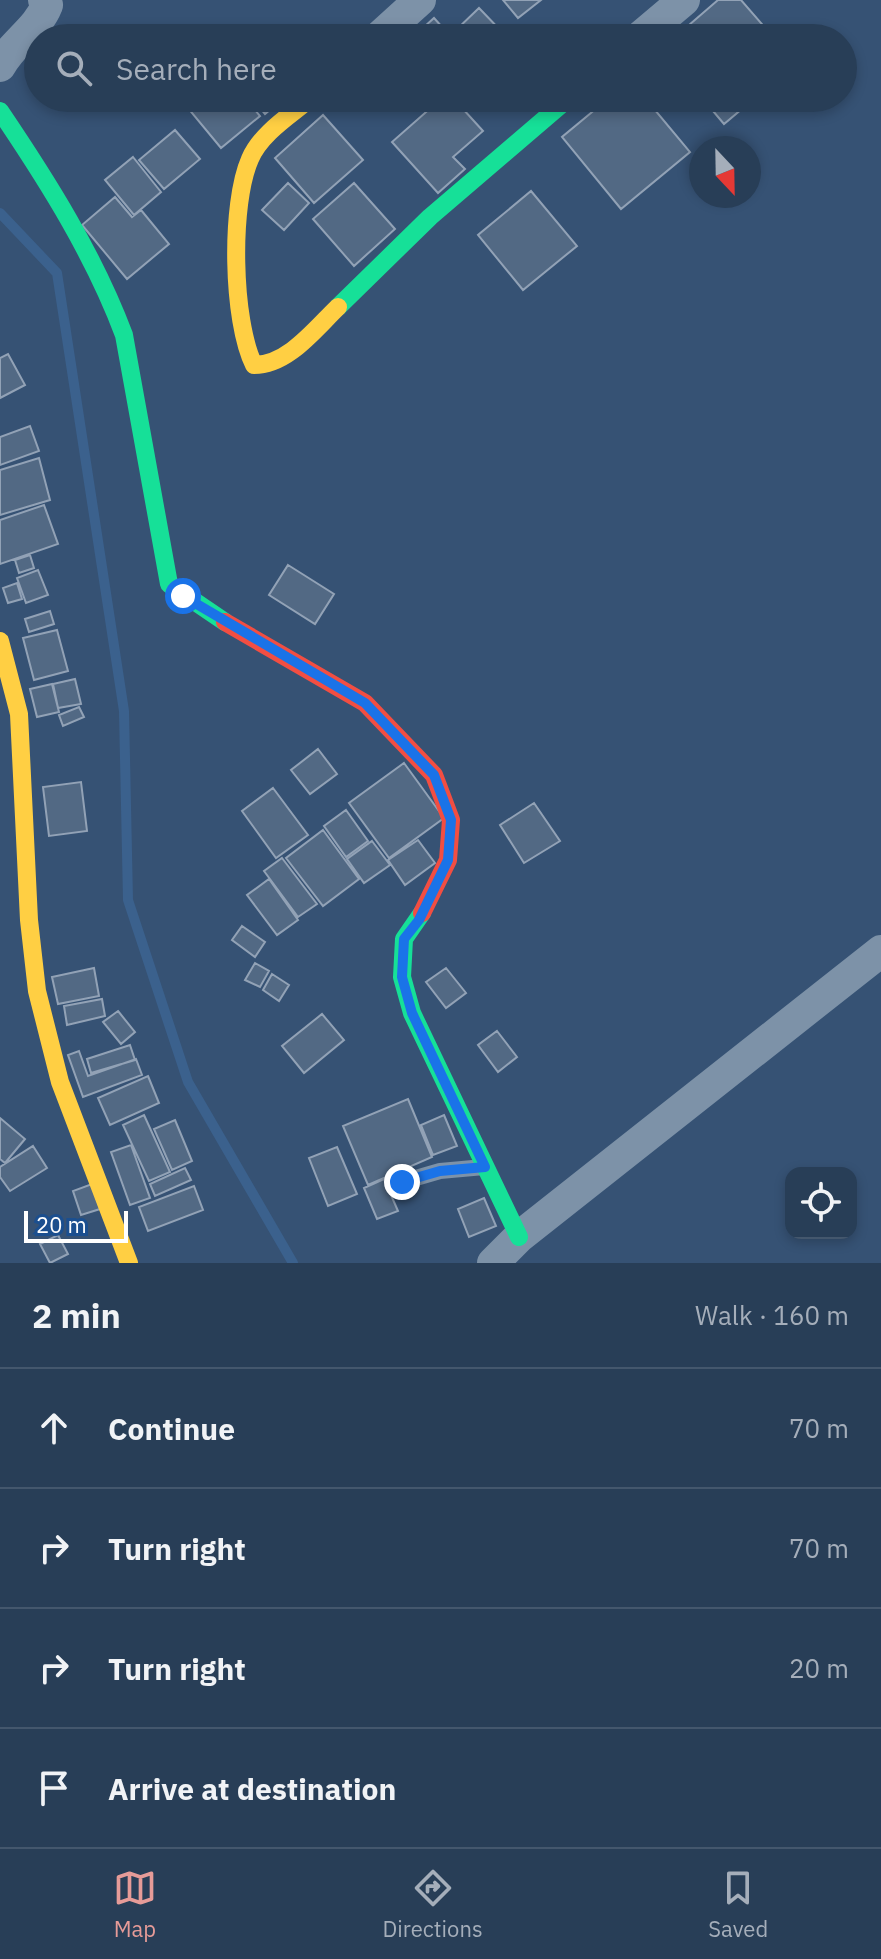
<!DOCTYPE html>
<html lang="en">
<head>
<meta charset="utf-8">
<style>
  :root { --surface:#283e57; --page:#30455d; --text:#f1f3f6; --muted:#a5aeba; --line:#44576d; --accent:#e69b98 }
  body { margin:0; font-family:"IBM Plex Sans",sans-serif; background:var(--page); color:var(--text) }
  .controls { position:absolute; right:24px; bottom:24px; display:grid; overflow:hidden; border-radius:16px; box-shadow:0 4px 12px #0003 }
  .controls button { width:72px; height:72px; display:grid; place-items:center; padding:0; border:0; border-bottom:2px solid var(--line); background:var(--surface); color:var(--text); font:40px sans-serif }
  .compass { position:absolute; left:689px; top:136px; width:72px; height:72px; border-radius:50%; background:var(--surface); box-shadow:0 4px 12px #0003; rotate:158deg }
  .scale { position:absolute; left:24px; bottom:20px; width:104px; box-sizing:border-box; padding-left:8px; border:4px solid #fff; border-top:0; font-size:22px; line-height:28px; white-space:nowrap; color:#fff; -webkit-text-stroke:6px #1b4f8f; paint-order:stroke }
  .stop { position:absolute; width:24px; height:24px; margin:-18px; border:6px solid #1a73e8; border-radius:50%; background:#fff }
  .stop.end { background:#1a73e8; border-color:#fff; box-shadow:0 2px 8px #0008 }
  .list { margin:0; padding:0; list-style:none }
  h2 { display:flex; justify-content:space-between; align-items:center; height:104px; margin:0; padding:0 32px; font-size:34px }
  h2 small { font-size:26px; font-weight:400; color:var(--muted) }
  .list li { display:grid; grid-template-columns:52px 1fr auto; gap:24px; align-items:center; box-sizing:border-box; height:120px; padding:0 32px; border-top:2px solid var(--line) }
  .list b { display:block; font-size:30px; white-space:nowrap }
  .list em { font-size:26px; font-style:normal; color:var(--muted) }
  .icon { flex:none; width:44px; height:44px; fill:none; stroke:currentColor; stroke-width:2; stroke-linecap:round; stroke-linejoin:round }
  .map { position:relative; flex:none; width:881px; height:1263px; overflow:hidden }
  .search { position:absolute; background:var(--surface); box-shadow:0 4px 12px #0003; left:24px; right:24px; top:24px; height:88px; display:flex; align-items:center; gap:20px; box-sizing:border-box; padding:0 28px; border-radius:44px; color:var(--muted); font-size:30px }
  .sheet { height:584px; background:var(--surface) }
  nav { display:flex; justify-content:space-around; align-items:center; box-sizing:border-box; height:112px; border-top:2px solid var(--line); background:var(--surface); font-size:22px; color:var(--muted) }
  nav a { display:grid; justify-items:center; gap:4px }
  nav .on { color:var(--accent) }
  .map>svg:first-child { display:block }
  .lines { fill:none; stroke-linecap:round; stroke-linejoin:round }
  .stream { stroke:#3b618d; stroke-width:10 }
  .building { fill:#526984; stroke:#92a2b6; stroke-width:2 }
  .lane { stroke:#7d92a8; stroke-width:16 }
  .street { stroke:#7d92a8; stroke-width:32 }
  .fast { stroke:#16e098; stroke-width:18 }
  .slow { stroke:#ffcf43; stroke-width:18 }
  .jam { stroke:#f24e42; stroke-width:18 }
  .route { stroke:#1a73e8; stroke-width:10 }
</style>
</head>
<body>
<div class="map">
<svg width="881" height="1263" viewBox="0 0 881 1263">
  <rect width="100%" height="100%" fill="#365274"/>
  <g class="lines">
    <path class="stream" d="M 0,213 L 57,273 L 124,711 L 128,900 L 188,1082 L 293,1263"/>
  </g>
  <path class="building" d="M 503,0 L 541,0 L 518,18 Z
    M 718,0 L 741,0 L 774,38 L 674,38 Z
    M 479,8 L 503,33 L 497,38 L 461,38 L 455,31 Z
    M 434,18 L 452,38 L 412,38 Z
    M 198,98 L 245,98 L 260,116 L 221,148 L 187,107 Z
    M 252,98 L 284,98 L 265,114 Z
    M 442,98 L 453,98 L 483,131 L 453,157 L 465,169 L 438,193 L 392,142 Z
    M 609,98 L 645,98 L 690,152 L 621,209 L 562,137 Z
    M 702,98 L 755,98 L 724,124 Z
    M 323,115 L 363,160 L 314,203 L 275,158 Z
    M 175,130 L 200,159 L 164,189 L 139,160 Z
    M 133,157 L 161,192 L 134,215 L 105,180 Z
    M 288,183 L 309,203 L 284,230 L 262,210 Z
    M 354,183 L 395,229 L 354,266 L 313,219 Z
    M 531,191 L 577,246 L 523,290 L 478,235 Z
    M 115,197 L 132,217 L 141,210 L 169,244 L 127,279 L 82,225 Z
    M 8,354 L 25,385 L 0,398 L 0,358 Z
    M 30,426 L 39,451 L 0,465 L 0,437 Z
    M 39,458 L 50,500 L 0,515 L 0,470 Z
    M 44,505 L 58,544 L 0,564 L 0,520 Z
    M 30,555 L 34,568 L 19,573 L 15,560 Z
    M 288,565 L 334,594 L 315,624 L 269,595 Z
    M 38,570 L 48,595 L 26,603 L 17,578 Z
    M 17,583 L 22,599 L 8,603 L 3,588 Z
    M 50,611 L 54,624 L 29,632 L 25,619 Z
    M 57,630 L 68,671 L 34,680 L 23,638 Z
    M 75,679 L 81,704 L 58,708 L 53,684 Z
    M 52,684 L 59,712 L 37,717 L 30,689 Z
    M 79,707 L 84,717 L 63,726 L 59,715 Z
    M 318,749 L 337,774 L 310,794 L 291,770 Z
    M 404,763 L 444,818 L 389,858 L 349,803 Z
    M 81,782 L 87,831 L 49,836 L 43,787 Z
    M 273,788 L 308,835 L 276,858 L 242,811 Z
    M 534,803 L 560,841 L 524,863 L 500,825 Z
    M 346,810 L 368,841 L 346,857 L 324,826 Z
    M 323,830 L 359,879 L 323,906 L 286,858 Z
    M 418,840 L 435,863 L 405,885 L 388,860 Z
    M 372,841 L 390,865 L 364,883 L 347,859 Z
    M 282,858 L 317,904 L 298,917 L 264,871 Z
    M 269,879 L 298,920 L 277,935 L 247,895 Z
    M 242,926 L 265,942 L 255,957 L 232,940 Z
    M 255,963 L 269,971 L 260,987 L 245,980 Z
    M 94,968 L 99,996 L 58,1004 L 52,977 Z
    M 446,968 L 466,993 L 446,1008 L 426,982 Z
    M 272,974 L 289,985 L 279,1001 L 263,990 Z
    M 102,999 L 105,1016 L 67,1025 L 64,1006 Z
    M 118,1011 L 135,1032 L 121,1044 L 103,1022 Z
    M 322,1014 L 344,1040 L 304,1073 L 282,1046 Z
    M 497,1031 L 517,1057 L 498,1072 L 478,1045 Z
    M 130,1045 L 135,1060 L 91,1073 L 87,1059 Z
    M 79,1051 L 88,1076 L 136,1059 L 142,1075 L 83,1097 L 68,1055 Z
    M 148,1076 L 159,1103 L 110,1125 L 98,1098 Z
    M 408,1099 L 432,1157 L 368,1185 L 343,1126 Z
    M 144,1115 L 170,1172 L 149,1181 L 123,1125 Z
    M 444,1115 L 457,1146 L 433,1155 L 421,1125 Z
    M 0,1118 L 25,1139 L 5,1163 L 0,1159 Z
    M 175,1120 L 192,1161 L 172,1170 L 154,1129 Z
    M 131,1145 L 150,1198 L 130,1205 L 111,1152 Z
    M 33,1146 L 47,1168 L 10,1191 L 0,1177 L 0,1167 Z
    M 337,1147 L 357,1194 L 328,1206 L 309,1158 Z
    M 185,1168 L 191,1180 L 155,1196 L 150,1184 Z
    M 384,1179 L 398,1211 L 377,1219 L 364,1188 Z
    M 92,1184 L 100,1209 L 81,1215 L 73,1191 Z
    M 194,1186 L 203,1210 L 148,1231 L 139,1207 Z
    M 484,1198 L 496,1226 L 469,1237 L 458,1209 Z
    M 58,1235 L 68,1254 L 50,1263 L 40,1244 Z"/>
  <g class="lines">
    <path class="lane" d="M 402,1182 L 440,1171 L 484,1167"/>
    <path class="street" d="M 378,38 L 420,0
      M 639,38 L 684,0
      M 0,66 C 13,42 37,30 47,5 L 44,0
      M 493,1263 L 519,1237 L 881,951"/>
    <path class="fast" d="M 0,111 C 48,182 94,255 124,335 L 169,584 L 225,622
      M 338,307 L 430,217 L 569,98
      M 422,913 L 404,939 L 402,977 L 412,1013 L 519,1237"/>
    <path class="slow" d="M 311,98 C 291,115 261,133 250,159 C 230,204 232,321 254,365 C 288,365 315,329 338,307
      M 0,641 L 19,714 L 29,920 L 37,991 L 60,1082 L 129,1263"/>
    <path class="jam" d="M 225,622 L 365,703 L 434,775 L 451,820 L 448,860 L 422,913"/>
  </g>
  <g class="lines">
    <path class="route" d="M 183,596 L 365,703 L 434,775 L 451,820 L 448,860 L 419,920 L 404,939 L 402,977 L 412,1013 L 485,1167 L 440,1171 L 402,1182"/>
  </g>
</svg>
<div class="controls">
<button><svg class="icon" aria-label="locate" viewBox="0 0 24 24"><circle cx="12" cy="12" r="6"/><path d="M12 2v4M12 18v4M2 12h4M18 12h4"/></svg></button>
</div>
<svg class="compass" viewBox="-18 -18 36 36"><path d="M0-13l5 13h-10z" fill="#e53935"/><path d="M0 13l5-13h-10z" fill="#a5aeba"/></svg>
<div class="scale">20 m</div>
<div class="stop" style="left:183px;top:596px"></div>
<div class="stop end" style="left:402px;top:1182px"></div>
<div class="search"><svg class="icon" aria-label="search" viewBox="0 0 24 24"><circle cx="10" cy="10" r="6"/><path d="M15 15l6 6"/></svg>Search here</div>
</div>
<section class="sheet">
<h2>2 min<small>Walk · 160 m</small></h2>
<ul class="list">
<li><svg class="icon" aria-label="ahead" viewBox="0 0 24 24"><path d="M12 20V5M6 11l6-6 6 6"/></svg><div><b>Continue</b></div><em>70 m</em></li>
<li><svg class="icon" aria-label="right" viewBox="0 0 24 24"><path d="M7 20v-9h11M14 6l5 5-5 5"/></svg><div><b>Turn right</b></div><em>70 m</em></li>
<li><svg class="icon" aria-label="right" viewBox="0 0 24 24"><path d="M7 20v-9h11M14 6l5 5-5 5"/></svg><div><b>Turn right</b></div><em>20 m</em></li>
<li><svg class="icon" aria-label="arrive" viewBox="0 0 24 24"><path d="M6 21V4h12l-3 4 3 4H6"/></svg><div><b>Arrive at destination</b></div></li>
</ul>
</section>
<nav>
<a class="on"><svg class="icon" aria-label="map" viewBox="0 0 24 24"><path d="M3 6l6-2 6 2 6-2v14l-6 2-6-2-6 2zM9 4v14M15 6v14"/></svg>Map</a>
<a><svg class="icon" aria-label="directions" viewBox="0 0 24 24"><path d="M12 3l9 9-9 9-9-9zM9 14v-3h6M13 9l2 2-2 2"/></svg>Directions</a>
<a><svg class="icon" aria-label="saved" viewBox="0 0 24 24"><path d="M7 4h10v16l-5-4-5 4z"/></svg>Saved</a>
</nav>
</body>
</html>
